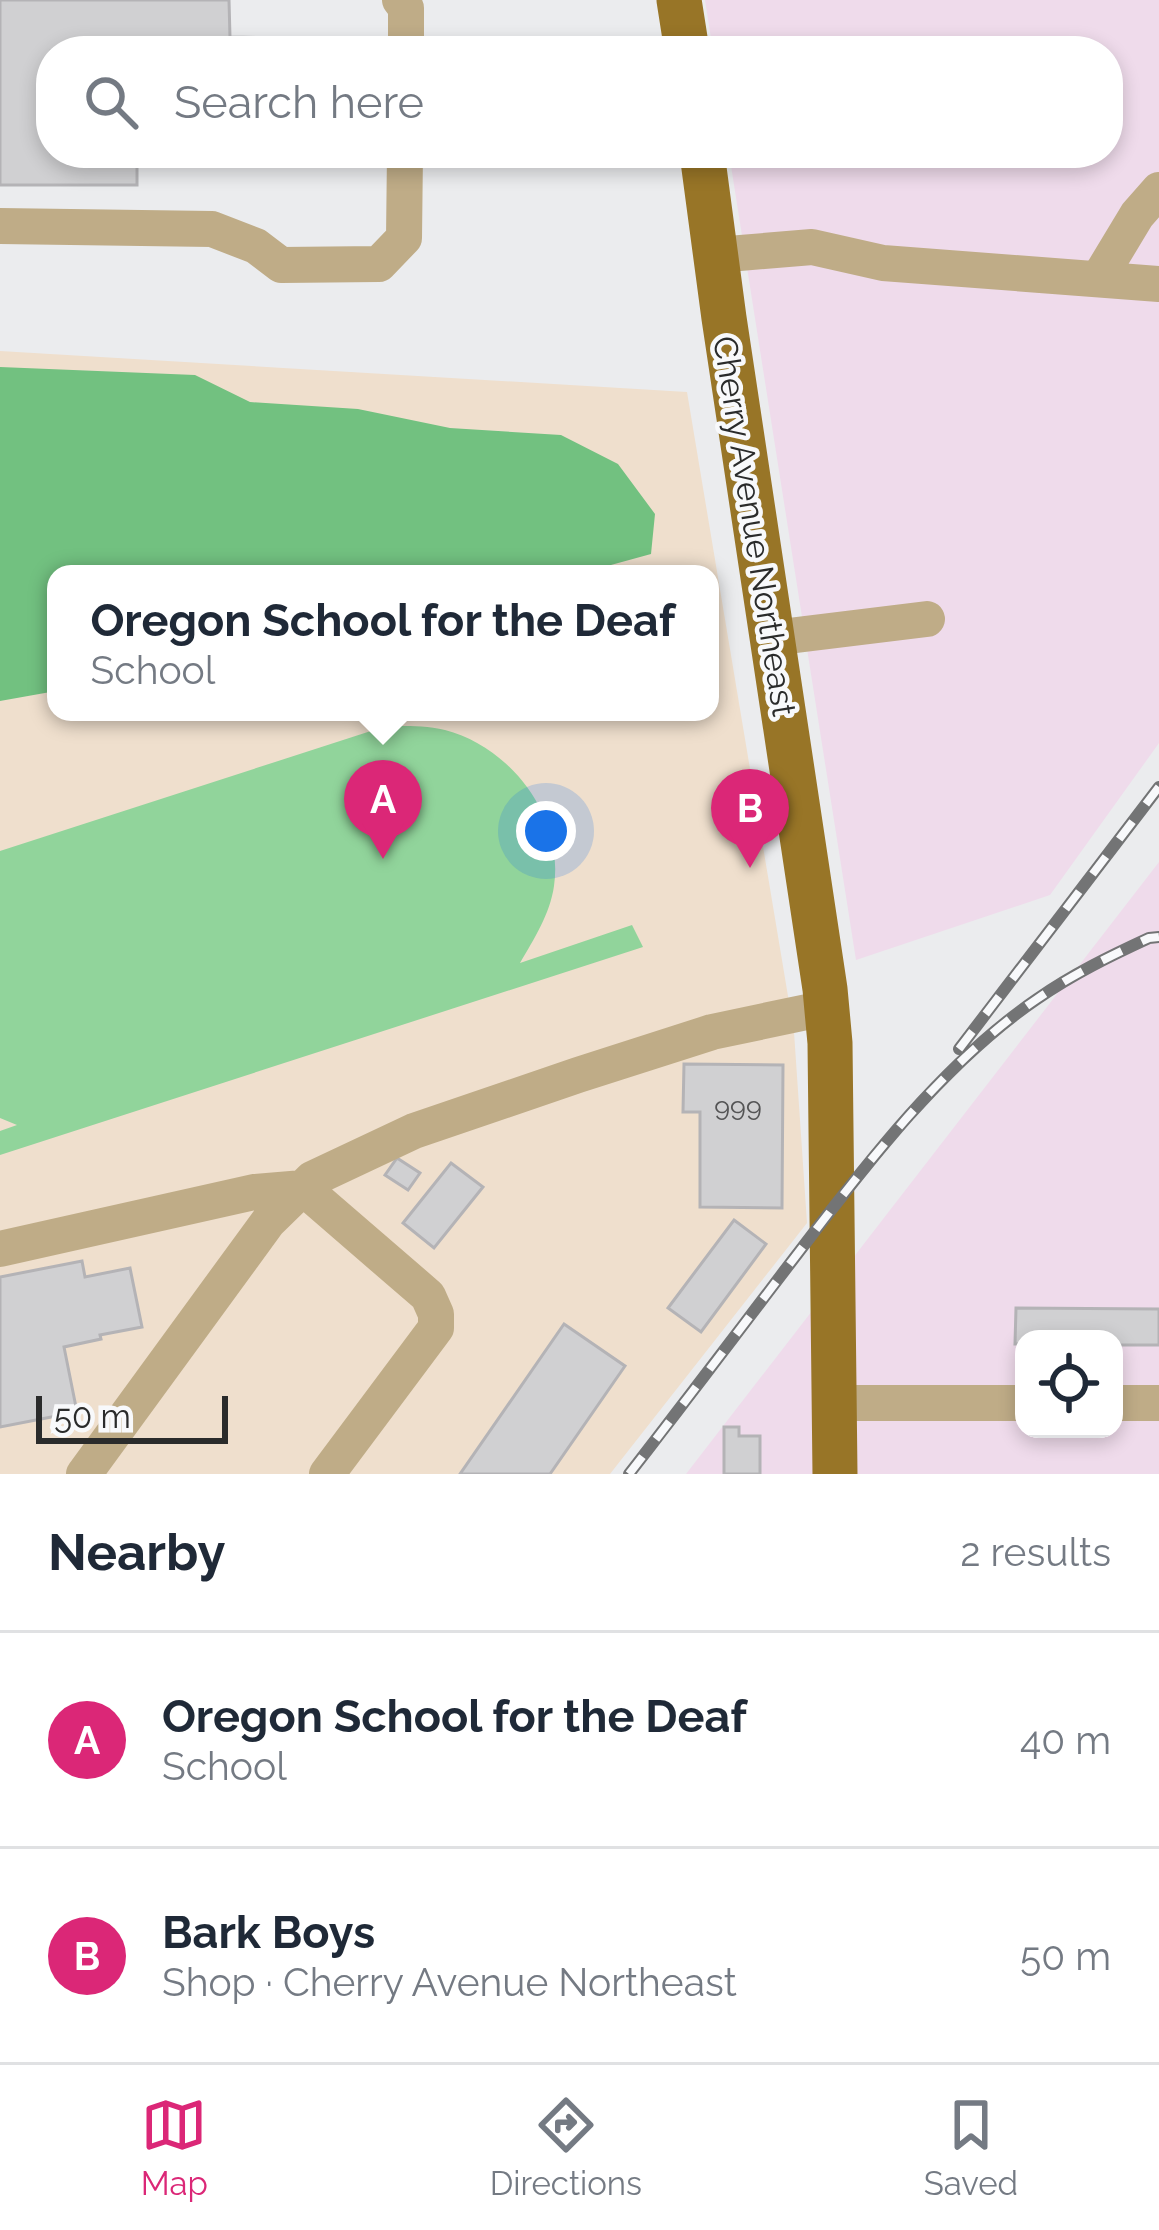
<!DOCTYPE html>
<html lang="en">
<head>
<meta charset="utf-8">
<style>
  :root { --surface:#fff; --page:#f2f2f3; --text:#1f2937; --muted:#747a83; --line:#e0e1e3; --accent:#db2777 }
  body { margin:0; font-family:Raleway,sans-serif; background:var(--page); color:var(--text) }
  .controls { position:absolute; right:36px; bottom:36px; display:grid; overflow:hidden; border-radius:24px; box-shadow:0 6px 18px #0003 }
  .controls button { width:108px; height:108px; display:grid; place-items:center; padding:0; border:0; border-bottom:3px solid var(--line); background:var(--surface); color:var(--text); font:60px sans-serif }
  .scale { position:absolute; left:36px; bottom:30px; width:192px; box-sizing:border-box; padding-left:12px; border:6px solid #2a2b2b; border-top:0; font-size:33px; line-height:42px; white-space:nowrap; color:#2a2b2b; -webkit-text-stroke:9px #f8f9fb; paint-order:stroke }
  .you { position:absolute; left:546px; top:831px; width:42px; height:42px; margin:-30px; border:9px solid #fff; border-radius:50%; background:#1a73e8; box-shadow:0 0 0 18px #1a73e833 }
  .badge { display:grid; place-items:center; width:78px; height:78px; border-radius:50%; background:var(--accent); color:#fff; font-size:39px; font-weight:700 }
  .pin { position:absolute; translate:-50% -99px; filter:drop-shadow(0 3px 6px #0008) }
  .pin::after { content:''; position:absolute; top:63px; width:42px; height:36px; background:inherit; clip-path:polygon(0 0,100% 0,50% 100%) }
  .popup { position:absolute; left:47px; top:565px; width:672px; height:156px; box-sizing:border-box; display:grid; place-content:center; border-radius:24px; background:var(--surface); filter:drop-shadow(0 3px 9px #0005); font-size:39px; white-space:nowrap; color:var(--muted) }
  .popup b { font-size:45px; color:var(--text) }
  .popup::after { content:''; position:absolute; left:50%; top:100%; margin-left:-24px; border:24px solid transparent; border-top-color:var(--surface) }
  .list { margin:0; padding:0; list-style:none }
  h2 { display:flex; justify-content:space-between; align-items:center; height:156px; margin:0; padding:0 48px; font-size:51px }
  h2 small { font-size:39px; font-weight:400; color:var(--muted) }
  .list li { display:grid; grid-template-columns:78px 1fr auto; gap:36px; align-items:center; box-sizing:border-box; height:216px; padding:0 48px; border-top:3px solid var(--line) }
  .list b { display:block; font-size:45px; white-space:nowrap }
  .list p { margin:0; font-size:39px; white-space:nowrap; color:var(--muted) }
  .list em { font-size:39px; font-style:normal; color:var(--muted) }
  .icon { flex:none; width:66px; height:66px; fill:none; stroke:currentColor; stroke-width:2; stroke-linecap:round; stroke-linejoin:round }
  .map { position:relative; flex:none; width:1159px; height:1474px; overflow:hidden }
  .search { position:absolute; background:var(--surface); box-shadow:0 6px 18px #0003; left:36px; right:36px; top:36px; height:132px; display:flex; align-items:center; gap:30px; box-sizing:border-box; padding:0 42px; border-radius:48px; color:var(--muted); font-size:45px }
  .sheet { height:588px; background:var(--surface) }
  nav { display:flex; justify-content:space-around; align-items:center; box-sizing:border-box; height:168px; border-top:3px solid var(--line); background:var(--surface); font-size:33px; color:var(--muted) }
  nav a { display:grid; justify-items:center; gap:6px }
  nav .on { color:var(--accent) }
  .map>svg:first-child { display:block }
  .industrial { fill:#efdbeb; fill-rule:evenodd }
  .education { fill:#efdfcd; fill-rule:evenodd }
  .green { fill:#91d49b }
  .forest { fill:#72c180 }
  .building { fill:#d0d0d2; stroke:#b4b3b6; stroke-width:3 }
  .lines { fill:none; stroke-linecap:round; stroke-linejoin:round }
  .minor { stroke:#bfac87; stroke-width:36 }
  .major { stroke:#987527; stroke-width:45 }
  .rail-casing { stroke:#737475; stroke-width:12 }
  .rail { stroke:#f8f9fb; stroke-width:8; stroke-dasharray:22; stroke-linecap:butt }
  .labels { text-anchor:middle; stroke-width:9; stroke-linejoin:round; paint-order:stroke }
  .number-label { font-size:27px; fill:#545455 }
  .street-label { font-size:33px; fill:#2a2b2b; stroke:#f8f9fb }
</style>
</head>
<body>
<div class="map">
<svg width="1159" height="1474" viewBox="0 0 1159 1474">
  <rect width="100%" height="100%" fill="#ebecee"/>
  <path class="industrial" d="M 705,0 L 1159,0 L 1159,743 L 1050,895 L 856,960 L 729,153 L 1108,153 L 1108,51 L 713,51 Z
    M 1159,862 L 1159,1474 L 686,1474 ZM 1024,1339 L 1114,1339 L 1114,1429 L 1024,1429 Z"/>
  <path class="education" d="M 0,351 L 687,392 L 794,1032 L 807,1223 L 610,1474 L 0,1474 ZM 56,574 L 710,574 L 710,712 L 56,712 Z"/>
  <path class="green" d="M 398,726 C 414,726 429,726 445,730 C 511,747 564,817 554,886 C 550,914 534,939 520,963 L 632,925 L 643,947 L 0,1155 L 0,1131 L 17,1125 L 0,1118 L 0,851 L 374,730 Z"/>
  <path class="forest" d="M 0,367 L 195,375 L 250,402 L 358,409 L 450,428 L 561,435 L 618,464 L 655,514 L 651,554 L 600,568 L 495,574 L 56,574 L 56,691 L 0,701 Z"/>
  <path class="building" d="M 0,0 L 229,0 L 230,37 L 285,38 L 285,51 L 51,51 L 51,153 L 137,153 L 137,185 L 0,185 Z
    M 684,1064 L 783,1065 L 782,1208 L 700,1207 L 700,1112 L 683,1112 Z
    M 397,1158 L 420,1173 L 408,1190 L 385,1175 Z
    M 451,1163 L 483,1187 L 434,1248 L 403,1223 Z
    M 734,1220 L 766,1244 L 701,1332 L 668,1308 Z
    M 82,1261 L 85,1277 L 130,1268 L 142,1327 L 100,1335 L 101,1339 L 64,1347 L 77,1412 L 0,1427 L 0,1277 Z
    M 1016,1308 L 1159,1309 L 1159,1345 L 1114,1345 L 1114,1339 L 1024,1339 L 1024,1344 L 1015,1344 Z
    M 564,1324 L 625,1366 L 550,1474 L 460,1474 Z
    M 724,1427 L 739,1427 L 739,1436 L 760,1436 L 760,1474 L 724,1474 Z"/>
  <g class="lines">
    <path class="minor" d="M 400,0 L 406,8 L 406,51
      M 0,226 L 212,229 L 256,246 L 281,265 L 379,264 L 404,238 L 405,153
      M 716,255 L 812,247 L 883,263 L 1159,284
      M 1099,278 L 1137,215 L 1159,190
      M 772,638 L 927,619
      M 0,1249 L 254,1192 L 303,1188 L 428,1296 L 436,1314 L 436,1328 L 327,1474
      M 835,1403 L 1024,1403
      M 1114,1403 L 1159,1403
      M 84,1474 L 268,1222 L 312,1179 L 414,1131 L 578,1075 L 712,1032 L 826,1008"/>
    <path class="major" d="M 679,0 L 687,51
      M 702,153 L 724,318 L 825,989 L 830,1043 L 835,1474"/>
    <defs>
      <path id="rail" d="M 959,1049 L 1159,787
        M 629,1474 C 685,1402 740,1329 795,1257 C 864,1167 943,1063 1037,999 C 1073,974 1110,956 1149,938 L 1159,937"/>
    </defs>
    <use href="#rail" class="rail-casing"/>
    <use href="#rail" class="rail"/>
  </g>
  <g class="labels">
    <g class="number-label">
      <text x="738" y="1116">999</text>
    </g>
    <g class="street-label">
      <text transform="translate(755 526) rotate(81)" y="12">Cherry Avenue Northeast</text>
    </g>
  </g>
</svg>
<div class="controls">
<button><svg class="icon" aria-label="locate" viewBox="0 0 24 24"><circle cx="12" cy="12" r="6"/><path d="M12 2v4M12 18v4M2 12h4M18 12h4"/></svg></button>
</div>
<div class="scale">50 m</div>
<div class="you"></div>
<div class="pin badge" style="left:383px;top:859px">A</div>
<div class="popup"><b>Oregon School for the Deaf</b>School</div>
<div class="pin badge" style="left:750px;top:868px">B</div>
<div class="search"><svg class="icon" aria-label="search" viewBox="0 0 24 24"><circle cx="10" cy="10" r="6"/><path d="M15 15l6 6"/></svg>Search here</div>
</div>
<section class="sheet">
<h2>Nearby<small>2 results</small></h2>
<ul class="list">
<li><span class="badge">A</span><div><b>Oregon School for the Deaf</b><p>School</p></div><em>40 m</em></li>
<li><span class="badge">B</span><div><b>Bark Boys</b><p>Shop · Cherry Avenue Northeast</p></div><em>50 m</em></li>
</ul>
</section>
<nav>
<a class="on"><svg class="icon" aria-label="map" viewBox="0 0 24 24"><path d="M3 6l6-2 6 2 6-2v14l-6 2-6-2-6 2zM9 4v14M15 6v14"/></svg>Map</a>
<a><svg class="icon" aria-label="directions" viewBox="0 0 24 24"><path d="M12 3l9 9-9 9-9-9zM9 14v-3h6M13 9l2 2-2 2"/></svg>Directions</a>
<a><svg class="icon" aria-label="saved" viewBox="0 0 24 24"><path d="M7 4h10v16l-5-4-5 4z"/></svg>Saved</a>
</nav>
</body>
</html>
